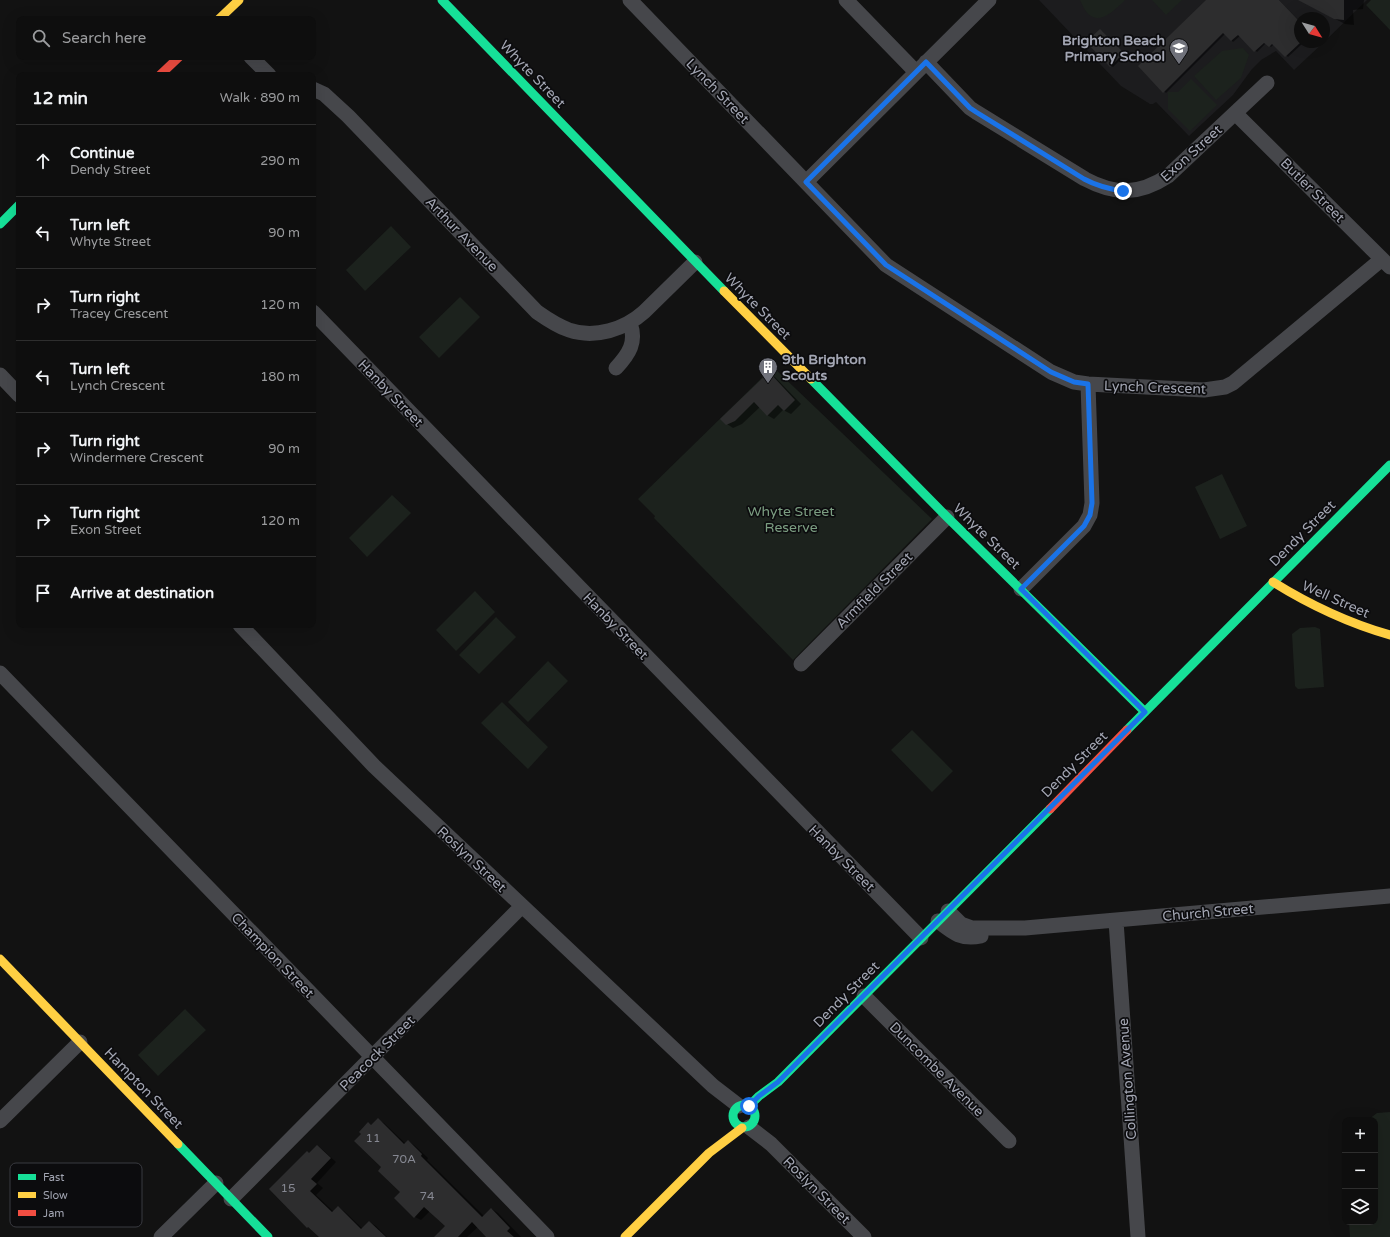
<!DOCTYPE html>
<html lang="en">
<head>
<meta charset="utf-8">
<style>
  :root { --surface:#0e0e0e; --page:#171717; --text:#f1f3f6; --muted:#9b9c9e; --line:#2e2e2e }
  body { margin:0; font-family:"Varela Round",sans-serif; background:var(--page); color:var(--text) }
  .controls { position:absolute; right:12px; bottom:12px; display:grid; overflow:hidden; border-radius:8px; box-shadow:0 4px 16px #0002 }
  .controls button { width:36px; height:36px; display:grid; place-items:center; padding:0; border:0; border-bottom:1px solid var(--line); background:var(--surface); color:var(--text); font:20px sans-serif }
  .compass { position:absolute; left:1294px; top:12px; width:36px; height:36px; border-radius:50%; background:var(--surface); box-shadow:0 4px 16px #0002; rotate:127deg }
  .stop { position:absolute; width:12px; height:12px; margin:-9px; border:3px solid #1a73e8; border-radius:50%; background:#fff }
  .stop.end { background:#1a73e8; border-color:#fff; box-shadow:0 1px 4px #0008 }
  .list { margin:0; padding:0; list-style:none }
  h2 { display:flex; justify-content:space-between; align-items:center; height:52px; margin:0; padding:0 16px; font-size:17px }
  h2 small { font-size:13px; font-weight:400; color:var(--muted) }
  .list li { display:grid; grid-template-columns:26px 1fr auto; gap:12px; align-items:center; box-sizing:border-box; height:72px; padding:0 16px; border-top:1px solid var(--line) }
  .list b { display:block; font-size:15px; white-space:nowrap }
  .list p { margin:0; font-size:13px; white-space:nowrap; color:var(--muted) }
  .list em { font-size:13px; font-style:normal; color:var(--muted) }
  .icon { flex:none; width:22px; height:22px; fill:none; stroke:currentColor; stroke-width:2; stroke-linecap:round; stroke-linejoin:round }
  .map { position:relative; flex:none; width:1390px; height:1237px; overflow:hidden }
  .search { position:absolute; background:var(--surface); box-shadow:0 4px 16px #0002; left:16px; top:16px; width:300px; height:44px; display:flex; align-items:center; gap:10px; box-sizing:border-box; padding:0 14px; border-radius:8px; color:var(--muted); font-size:15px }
  .panel { position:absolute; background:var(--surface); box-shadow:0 4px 16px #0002; left:16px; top:72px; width:300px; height:556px; border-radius:8px }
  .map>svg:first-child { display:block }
  .built { fill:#1c1c1e }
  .green { fill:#1c221d }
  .shadow { fill:#0007 }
  .building { fill:#2d2d2e }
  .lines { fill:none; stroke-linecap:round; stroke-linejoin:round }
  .street { stroke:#46474b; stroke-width:15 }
  .fast { stroke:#16e098; stroke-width:9 }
  .slow { stroke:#ffcf43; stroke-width:9 }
  .jam { stroke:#f24e42; stroke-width:9 }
  .route { stroke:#1a73e8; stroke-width:5 }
  .labels { text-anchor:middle; stroke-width:3.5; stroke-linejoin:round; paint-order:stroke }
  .number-label { font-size:12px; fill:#868892 }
  .poi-label { font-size:14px; font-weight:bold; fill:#a3a6b3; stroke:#0c0c0e; text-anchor:end }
  .street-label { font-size:14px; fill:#a3a6b3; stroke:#0c0c0e }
  .park-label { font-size:14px; fill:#7b9d81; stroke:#0c0c0e }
  .key { fill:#0c0c0e; stroke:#393a40; stroke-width:1 }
  .key-label { font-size:11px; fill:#a3a6b3 }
</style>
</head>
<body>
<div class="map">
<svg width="1390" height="1237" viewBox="0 0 1390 1237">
  <rect width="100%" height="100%" fill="#121212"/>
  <path class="built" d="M 1039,0 L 1367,0 L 1324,42 L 1324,18 L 1300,18 L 1300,42 L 1324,42 L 1294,70 L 1276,51 L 1261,60 L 1252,69 L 1233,95 L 1189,136 L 1156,102 L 1153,104 L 1150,104 L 1121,86 Z"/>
  <path class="green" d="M 1080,0 L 1125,0 C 1109,16 1092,31 1080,0 Z
    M 1152,0 L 1182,0 L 1166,15 Z
    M 1371,0 L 1390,0 L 1390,30 L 1366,5 Z
    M 1243,48 L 1249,55 L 1241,78 L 1216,100 L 1194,76 L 1222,51 Z
    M 1191,79 L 1217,105 L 1190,131 L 1168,109 L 1168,92 L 1178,92 Z
    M 391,226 L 411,247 L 365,291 L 346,270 Z
    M 460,297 L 480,317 L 439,358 L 419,337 Z
    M 773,367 L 932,519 L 793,660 L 654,518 L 655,516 L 638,499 Z
    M 1222,474 L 1247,526 L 1220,539 L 1195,487 Z
    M 392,495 L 411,513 L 367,557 L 349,538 Z
    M 475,591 L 495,612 L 456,651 L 436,630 Z
    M 496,617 L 516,637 L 479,674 L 459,655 Z
    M 1315,627 L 1320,629 L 1324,687 L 1298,689 L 1295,686 L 1292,634 L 1300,628 Z
    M 548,661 L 568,681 L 528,722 L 508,702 Z
    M 502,702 L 548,747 L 528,769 L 481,723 Z
    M 912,730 L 953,771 L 932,792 L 891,750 Z
    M 185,1009 L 206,1030 L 158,1076 L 138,1055 Z
    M 1390,1112 L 1390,1237 L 1350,1237 L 1349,1222 L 1375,1222 L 1375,1120 L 1368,1120 L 1377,1113 Z"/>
  <path class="shadow" d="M 1208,0 L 1279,0 L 1300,22 L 1300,42 L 1304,42 L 1288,57 L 1274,44 L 1271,47 L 1266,43 L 1257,52 L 1240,36 L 1233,42 L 1225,34 L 1166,93 L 1139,66 Z
    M 1304,0 L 1364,0 L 1363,9 L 1353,10 L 1354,25 L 1345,24 L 1312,7 Z
    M 1102,31 L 1125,55 L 1113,67 L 1111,66 Z
    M 769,374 L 775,377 L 801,404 L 791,414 L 783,410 L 774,419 L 767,415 L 760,407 L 742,424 L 733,428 L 727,424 Z
    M 378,1120 L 384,1123 L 406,1144 L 408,1141 L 414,1145 L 428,1158 L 427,1160 L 484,1216 L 492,1209 L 498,1213 L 521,1237 L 488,1237 L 478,1227 L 467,1237 L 435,1237 L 446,1226 L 430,1211 L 421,1220 L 415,1217 L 401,1192 L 383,1167 L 372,1126 Z
    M 317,1146 L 323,1150 L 336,1162 L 317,1183 L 323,1188 L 316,1195 L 334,1212 L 338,1207 L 344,1211 L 363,1229 L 369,1222 L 376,1226 L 387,1237 L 320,1237 L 308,1227 L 270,1189 Z"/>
  <path class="building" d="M 1206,0 L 1279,0 L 1300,22 L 1300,43 L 1285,57 L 1272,44 L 1269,47 L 1264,43 L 1254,52 L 1238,35 L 1231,41 L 1223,33 L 1163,93 L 1138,66 Z
    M 1298,0 L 1344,0 L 1344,20 L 1334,19 Z
    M 1100,29 L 1124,53 L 1110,67 L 1086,42 Z
    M 769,372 L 795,400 L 784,411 L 778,405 L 767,416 L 754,402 L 735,421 L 726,425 L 720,419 Z
    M 378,1118 L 404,1144 L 408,1140 L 422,1154 L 421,1156 L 482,1217 L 491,1208 L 510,1228 L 507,1231 L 514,1237 L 486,1237 L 472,1222 L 458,1237 L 434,1237 L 445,1226 L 424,1207 L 414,1218 L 394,1198 L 400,1192 L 378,1171 L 381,1167 L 354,1141 L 361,1134 L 359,1132 L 368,1122 L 371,1125 Z
    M 317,1145 L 331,1158 L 311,1179 L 317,1184 L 310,1191 L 332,1212 L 338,1206 L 361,1229 L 369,1221 L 386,1237 L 319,1237 L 308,1227 L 307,1228 L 269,1189 L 307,1151 L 309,1153 Z"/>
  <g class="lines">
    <path class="street" d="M 630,0 L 886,265 L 1051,372 L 1074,382 L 1088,384 L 1204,390 L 1225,387 L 1233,383 L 1382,259
      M 846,0 L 916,72
      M 251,57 L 269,75
      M 926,62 L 970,108 L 976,112 L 1085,179 C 1115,195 1139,195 1168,176 L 1267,83
      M 313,89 L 324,94 L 348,116 L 537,312 C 547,319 557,326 569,330 C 595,339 625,329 644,312 L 695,262
      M 1235,113 L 1390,267
      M 806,182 L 989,0
      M 313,312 L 581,589 L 921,938
      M 616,368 C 629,354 637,342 630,323
      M 0,375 L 19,395
      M 1021,589 L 1084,526 L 1090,515 L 1092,503 L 1088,384
      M 240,625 L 374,766 L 713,1086 L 739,1106
      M 801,664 L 947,517
      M 0,673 L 547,1237
      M 948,911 L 961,924 L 972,928 L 1025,928 L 1390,896
      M 938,921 C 953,933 961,940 981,936
      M 1116,921 L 1138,1237
      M 864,996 L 1009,1141
      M 0,1121 L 80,1042
      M 749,1127 L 771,1144 L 864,1237
      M 231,1199 L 522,906
      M 161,1237 L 216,1183"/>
    <path class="fast" d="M 442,0 L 724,291
      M 0,224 L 19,205
      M 811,379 L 947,517 L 1145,712
      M 1127,730 L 1390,465
      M733 1116a11 11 0 1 1 22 0a11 11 0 1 1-22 0Z
      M 749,1106 L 759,1096 L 778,1082 L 1050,809
      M 178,1144 L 268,1237"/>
    <path class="slow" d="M 219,19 L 239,0
      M 724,291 L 811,379
      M 1273,582 C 1310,605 1348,623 1390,635
      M 0,959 L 178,1144
      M 625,1237 L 709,1153 L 742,1128"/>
    <path class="jam" d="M 160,75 L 179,57
      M 1050,809 L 1127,730"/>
  </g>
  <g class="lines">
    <path class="route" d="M 749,1106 L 759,1096 L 778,1082 L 1145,712 L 1021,589 L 1084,526 L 1090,515 L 1092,503 L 1088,384 L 1074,382 L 1051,372 L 886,265 L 806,182 L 926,62 L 970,108 L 976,112 L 1084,179 C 1097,186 1109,189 1123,191"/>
  </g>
  <defs>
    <symbol id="school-pin" viewBox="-11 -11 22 30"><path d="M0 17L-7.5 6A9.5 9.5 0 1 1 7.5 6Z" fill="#70727b" stroke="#0c0c0e"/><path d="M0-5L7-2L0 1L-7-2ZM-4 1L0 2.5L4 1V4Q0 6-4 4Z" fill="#fff"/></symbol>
    <symbol id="building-pin" viewBox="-11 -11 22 30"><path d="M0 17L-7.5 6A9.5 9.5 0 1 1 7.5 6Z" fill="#70727b" stroke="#0c0c0e"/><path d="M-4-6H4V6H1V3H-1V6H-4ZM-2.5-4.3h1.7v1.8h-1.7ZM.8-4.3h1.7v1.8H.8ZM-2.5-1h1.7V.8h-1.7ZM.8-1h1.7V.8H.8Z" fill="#fff"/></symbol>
  </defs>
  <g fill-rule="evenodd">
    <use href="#school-pin" x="1168" y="37" width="22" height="30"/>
    <use href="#building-pin" x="757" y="356" width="22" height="30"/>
  </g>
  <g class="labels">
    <g class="number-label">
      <text x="373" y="1142">11</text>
      <text x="404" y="1163">70A</text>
      <text x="288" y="1192">15</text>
      <text x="427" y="1200">74</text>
    </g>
    <g class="poi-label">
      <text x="1165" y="45">Brighton Beach<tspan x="1165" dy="16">Primary School</tspan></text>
      <text x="782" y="364" text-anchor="start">9th Brighton<tspan x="782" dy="16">Scouts</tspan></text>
    </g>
    <g class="street-label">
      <text transform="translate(533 74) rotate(46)" y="5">Whyte Street</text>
      <text transform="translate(718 91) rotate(46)" y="5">Lynch Street</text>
      <text transform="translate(1191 153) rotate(-42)" y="5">Exon Street</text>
      <text transform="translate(1313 190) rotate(45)" y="5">Butler Street</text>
      <text transform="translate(462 234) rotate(46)" y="5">Arthur Avenue</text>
      <text transform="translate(758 306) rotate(45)" y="5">Whyte Street</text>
      <text transform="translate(1155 387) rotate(2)" y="5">Lynch Crescent</text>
      <text transform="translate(391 393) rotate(46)" y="5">Hanby Street</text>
      <text transform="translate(1302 533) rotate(-45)" y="5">Dendy Street</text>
      <text transform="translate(987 536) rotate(44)" y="5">Whyte Street</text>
      <text transform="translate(874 590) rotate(-45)" y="5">Armfield Street</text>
      <text transform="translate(1336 599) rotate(24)" y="5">Well Street</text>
      <text transform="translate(616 626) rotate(46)" y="5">Hanby Street</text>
      <text transform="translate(1074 764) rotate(-45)" y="5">Dendy Street</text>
      <text transform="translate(842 858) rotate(45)" y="5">Hanby Street</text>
      <text transform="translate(472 859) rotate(43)" y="5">Roslyn Street</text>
      <text transform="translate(1208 912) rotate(-5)" y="5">Church Street</text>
      <text transform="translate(273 955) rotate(46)" y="5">Champion Street</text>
      <text transform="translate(846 994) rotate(-45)" y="5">Dendy Street</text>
      <text transform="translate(377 1053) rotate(-45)" y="5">Peacock Street</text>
      <text transform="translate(937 1069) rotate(45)" y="5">Duncombe Avenue</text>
      <text transform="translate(1127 1079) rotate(-94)" y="5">Collington Avenue</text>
      <text transform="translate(144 1088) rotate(46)" y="5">Hampton Street</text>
      <text transform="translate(817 1190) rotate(45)" y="5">Roslyn Street</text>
    </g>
    <g class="park-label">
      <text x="791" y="516">Whyte Street<tspan x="791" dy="16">Reserve</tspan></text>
    </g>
  </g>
  <rect x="10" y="1163" width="132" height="64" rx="6" class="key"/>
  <rect x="18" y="1174" width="18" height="6" fill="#16e098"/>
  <rect x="18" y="1192" width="18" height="6" fill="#ffcf43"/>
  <rect x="18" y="1210" width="18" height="6" fill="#f24e42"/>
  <g class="key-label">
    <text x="43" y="1181">Fast</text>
    <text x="43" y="1199">Slow</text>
    <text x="43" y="1217">Jam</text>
  </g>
</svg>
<div class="controls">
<button>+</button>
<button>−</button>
<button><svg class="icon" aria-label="layers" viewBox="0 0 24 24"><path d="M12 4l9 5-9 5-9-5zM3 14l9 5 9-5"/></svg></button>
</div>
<svg class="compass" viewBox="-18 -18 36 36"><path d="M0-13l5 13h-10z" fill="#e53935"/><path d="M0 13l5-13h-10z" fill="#9b9c9e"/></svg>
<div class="stop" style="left:749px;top:1106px"></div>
<div class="stop end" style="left:1123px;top:191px"></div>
<div class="search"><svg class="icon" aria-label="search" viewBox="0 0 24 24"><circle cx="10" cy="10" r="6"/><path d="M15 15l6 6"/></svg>Search here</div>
<section class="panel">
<h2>12 min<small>Walk · 890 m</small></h2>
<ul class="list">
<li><svg class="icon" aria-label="ahead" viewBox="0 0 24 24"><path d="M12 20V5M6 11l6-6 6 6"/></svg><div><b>Continue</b><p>Dendy Street</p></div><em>290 m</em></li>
<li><svg class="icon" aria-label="left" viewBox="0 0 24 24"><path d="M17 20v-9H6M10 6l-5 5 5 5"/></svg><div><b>Turn left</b><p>Whyte Street</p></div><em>90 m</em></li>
<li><svg class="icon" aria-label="right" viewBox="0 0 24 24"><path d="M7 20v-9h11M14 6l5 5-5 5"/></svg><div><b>Turn right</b><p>Tracey Crescent</p></div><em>120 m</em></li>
<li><svg class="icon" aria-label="left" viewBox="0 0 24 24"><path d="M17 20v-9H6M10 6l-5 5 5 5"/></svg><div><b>Turn left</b><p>Lynch Crescent</p></div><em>180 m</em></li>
<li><svg class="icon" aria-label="right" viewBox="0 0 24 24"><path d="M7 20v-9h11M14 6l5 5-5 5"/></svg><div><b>Turn right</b><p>Windermere Crescent</p></div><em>90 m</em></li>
<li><svg class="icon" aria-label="right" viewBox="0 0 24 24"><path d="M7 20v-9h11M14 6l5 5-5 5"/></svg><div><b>Turn right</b><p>Exon Street</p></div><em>120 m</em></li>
<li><svg class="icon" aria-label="arrive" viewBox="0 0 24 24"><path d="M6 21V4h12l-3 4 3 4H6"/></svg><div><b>Arrive at destination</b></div></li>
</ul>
</section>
</div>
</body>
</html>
